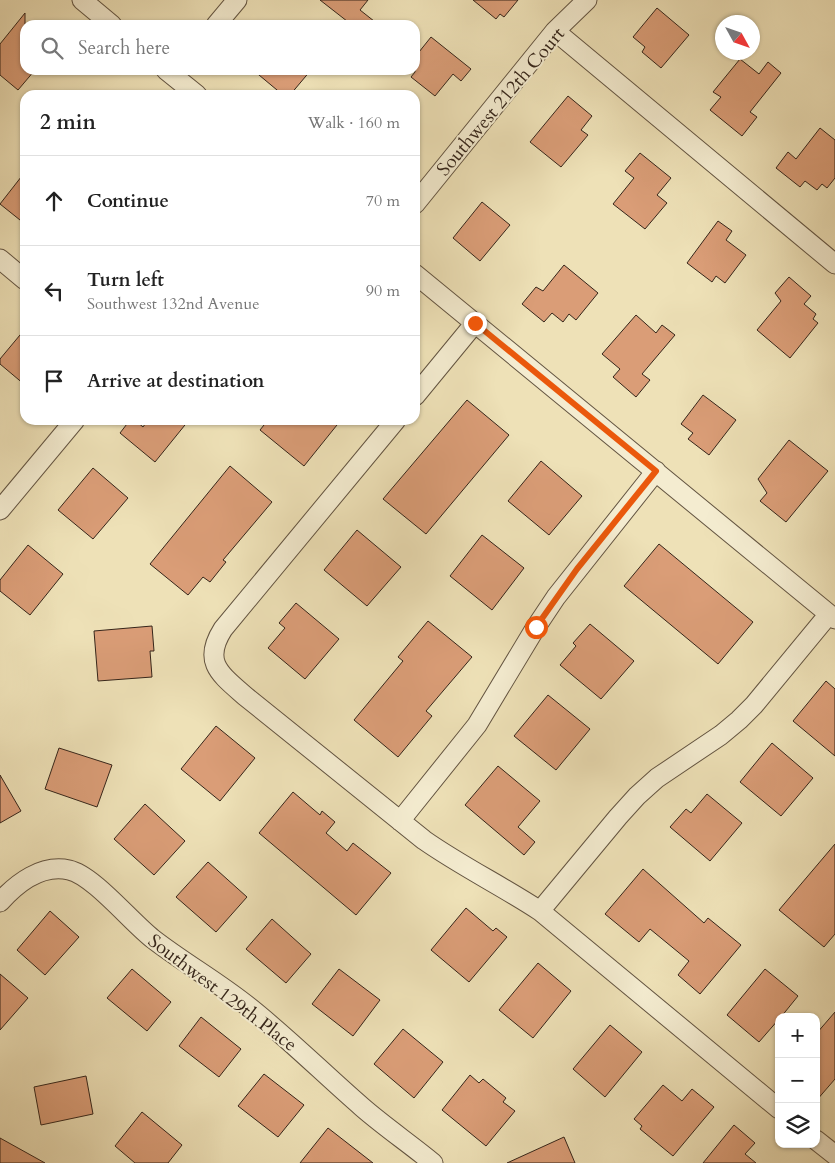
<!DOCTYPE html>
<html lang="en">
<head>
<meta charset="utf-8">
<style>
  :root { --surface:#fff; --page:#f6f6f6; --text:#222; --muted:#767676; --line:#e0e0e0 }
  body { margin:0; font-family:Cardo,serif; background:var(--page); color:var(--text) }
  .controls { position:absolute; right:15px; bottom:15px; display:grid; overflow:hidden; border-radius:10px; box-shadow:0 1px 4px #0004 }
  .controls button { width:45px; height:45px; display:grid; place-items:center; padding:0; border:0; border-bottom:1px solid var(--line); background:var(--surface); color:var(--text); font:25px sans-serif }
  .compass { position:absolute; left:715px; top:15px; width:45px; height:45px; border-radius:50%; background:var(--surface); box-shadow:0 1px 4px #0004; rotate:130deg }
  .stop { position:absolute; width:15px; height:15px; margin:-11px; border:4px solid #ea580c; border-radius:50%; background:#fff }
  .stop.end { background:#ea580c; border-color:#fff; box-shadow:0 1px 5px #0008 }
  .list { margin:0; padding:0; list-style:none }
  h2 { display:flex; justify-content:space-between; align-items:center; height:65px; margin:0; padding:0 20px; font-size:21px }
  h2 small { font-size:16px; font-weight:400; color:var(--muted) }
  .list li { display:grid; grid-template-columns:32px 1fr auto; gap:15px; align-items:center; box-sizing:border-box; height:90px; padding:0 20px; border-top:1px solid var(--line) }
  .list b { display:block; font-size:19px; white-space:nowrap }
  .list p { margin:0; font-size:16px; white-space:nowrap; color:var(--muted) }
  .list em { font-size:16px; font-style:normal; color:var(--muted) }
  .icon { flex:none; width:28px; height:28px; fill:none; stroke:currentColor; stroke-width:2; stroke-linecap:round; stroke-linejoin:round }
  .map { position:relative; flex:none; width:835px; height:1163px; overflow:hidden }
  .search { position:absolute; background:var(--surface); box-shadow:0 1px 4px #0004; left:20px; top:20px; width:400px; height:55px; display:flex; align-items:center; gap:12px; box-sizing:border-box; padding:0 18px; border-radius:15px; color:var(--muted); font-size:19px }
  .panel { position:absolute; background:var(--surface); box-shadow:0 1px 4px #0004; left:20px; top:90px; width:400px; height:335px; border-radius:15px }
  .map>svg:first-child { display:block }
  .building { fill:#da9d77; stroke:#35251a }
  .lines { fill:none; stroke-linecap:round; stroke-linejoin:round }
  .minor-casing { stroke:#635441; stroke-width:21 }
  .minor { stroke:#f4ecd0; stroke-width:19 }
  .route { stroke:#ea580c; stroke-width:6 }
  .labels { text-anchor:middle; stroke-width:4; stroke-linejoin:round; paint-order:stroke }
  .street-label { font-size:19px; fill:#35251a; stroke:#f4ecd0 }
</style>
</head>
<body>
<div class="map">
<svg width="835" height="1163" viewBox="0 0 835 1163">
  <rect width="100%" height="100%" fill="#eee1b7"/>
  <filter id="stains"><feTurbulence type="fractalNoise" baseFrequency=".004" numOctaves="4"/><feColorMatrix values="0 0 0 0 .2 0 0 0 0 .09 0 0 0 0 .02 0 0 0 .5 -.17"/></filter>
  <radialGradient id="worn" r=".72"><stop offset=".6" stop-color="#630" stop-opacity="0"/><stop offset="1" stop-color="#630" stop-opacity=".3"/></radialGradient>
  <path class="building" d="M 320,0 L 368,0 L 360,10 L 379,25 L 352,25 Z
    M 473,0 L 518,0 L 504,17 L 500,14 L 496,19 Z
    M 657,8 L 689,35 L 661,68 L 642,52 L 645,47 L 633,37 Z
    M 25,13 L 25,70 L 35,70 L 18,90 L 0,75 L 0,44 Z
    M 431,37 L 471,69 L 461,81 L 453,74 L 435,96 L 411,77 L 415,72 L 415,57 Z
    M 740,59 L 759,74 L 768,62 L 781,73 L 750,112 L 757,117 L 742,136 L 710,110 L 721,97 L 713,92 Z
    M 253,70 L 311,70 L 290,95 L 283,95 Z
    M 568,96 L 592,116 L 581,130 L 588,135 L 561,167 L 530,142 Z
    M 820,128 L 835,140 L 835,178 L 827,188 L 822,184 L 817,190 L 805,181 L 800,187 L 776,168 L 788,152 L 796,159 Z
    M 640,153 L 671,178 L 657,195 L 667,203 L 645,229 L 613,204 L 634,178 L 625,171 Z
    M 25,172 L 25,224 L 0,204 Z
    M 482,202 L 510,225 L 480,261 L 453,238 Z
    M 718,221 L 732,231 L 726,240 L 746,255 L 725,283 L 716,276 L 712,282 L 687,263 Z
    M 564,265 L 598,293 L 576,320 L 569,314 L 563,322 L 552,313 L 544,322 L 522,304 L 536,287 L 543,291 Z
    M 789,277 L 811,296 L 804,304 L 816,314 L 813,319 L 818,323 L 790,358 L 757,330 L 781,301 L 775,293 Z
    M 636,315 L 656,333 L 662,325 L 675,335 L 642,374 L 650,380 L 636,397 L 613,377 L 620,369 L 602,354 Z
    M 25,329 L 25,385 L 0,364 L 0,359 Z
    M 703,395 L 736,420 L 709,455 L 688,439 L 693,433 L 681,424 Z
    M 467,400 L 509,435 L 426,534 L 383,499 Z
    M 130,420 L 135,420 L 143,427 L 148,420 L 189,420 L 155,462 L 120,433 Z
    M 268,420 L 341,420 L 304,466 L 260,430 Z
    M 789,440 L 828,471 L 786,522 L 760,501 L 767,493 L 758,479 Z
    M 541,461 L 582,496 L 549,535 L 508,501 Z
    M 230,466 L 272,502 L 223,560 L 226,562 L 210,582 L 203,577 L 188,595 L 150,564 Z
    M 93,468 L 128,498 L 93,539 L 58,510 Z
    M 357,530 L 401,567 L 367,606 L 324,570 Z
    M 482,535 L 524,568 L 492,610 L 450,576 Z
    M 659,544 L 753,622 L 718,664 L 624,586 Z
    M 28,545 L 63,574 L 30,615 L 0,591 L 0,580 Z
    M 296,603 L 339,639 L 305,679 L 268,648 L 285,628 L 279,623 Z
    M 428,621 L 472,657 L 426,711 L 432,716 L 398,757 L 354,720 L 403,661 L 398,657 Z
    M 590,624 L 634,661 L 601,699 L 560,665 L 576,646 L 573,643 Z
    M 152,626 L 154,651 L 150,651 L 152,677 L 98,681 L 94,631 Z
    M 826,681 L 835,689 L 835,756 L 793,721 Z
    M 548,695 L 590,729 L 556,770 L 514,736 Z
    M 216,726 L 255,758 L 220,801 L 181,769 Z
    M 772,743 L 813,778 L 781,816 L 740,782 Z
    M 59,748 L 112,765 L 97,807 L 45,789 Z
    M 498,766 L 540,801 L 518,827 L 535,842 L 524,855 L 465,805 Z
    M 0,775 L 21,811 L 0,823 Z
    M 293,792 L 320,815 L 322,811 L 335,822 L 326,833 L 347,851 L 353,843 L 391,873 L 356,915 L 259,833 Z
    M 707,794 L 742,823 L 710,861 L 670,827 L 686,809 L 691,813 Z
    M 145,804 L 185,841 L 154,875 L 114,839 Z
    M 835,844 L 835,934 L 824,947 L 779,910 Z
    M 208,862 L 247,897 L 216,932 L 176,897 Z
    M 643,869 L 704,923 L 708,918 L 741,945 L 700,994 L 678,975 L 689,961 L 650,929 L 639,942 L 605,914 Z
    M 466,908 L 493,931 L 496,928 L 507,937 L 469,982 L 431,950 Z
    M 50,911 L 79,937 L 45,975 L 17,950 Z
    M 272,919 L 311,954 L 286,983 L 246,949 Z
    M 538,963 L 571,991 L 533,1038 L 499,1010 Z
    M 132,969 L 171,1002 L 147,1031 L 107,998 Z
    M 339,969 L 380,1000 L 353,1036 L 312,1004 Z
    M 765,969 L 798,996 L 781,1017 L 779,1017 L 779,1019 L 759,1042 L 727,1015 Z
    M 0,974 L 28,998 L 0,1030 Z
    M 835,1012 L 835,1079 L 816,1101 L 816,1034 Z
    M 201,1017 L 241,1049 L 219,1077 L 179,1046 Z
    M 610,1025 L 642,1052 L 605,1097 L 573,1069 Z
    M 403,1029 L 443,1062 L 414,1098 L 374,1064 Z
    M 264,1074 L 304,1105 L 278,1137 L 238,1106 Z
    M 470,1075 L 479,1083 L 483,1079 L 506,1098 L 503,1102 L 515,1111 L 486,1146 L 442,1110 Z
    M 86,1076 L 93,1114 L 41,1125 L 34,1087 Z
    M 663,1085 L 682,1101 L 692,1089 L 714,1107 L 673,1156 L 640,1129 L 642,1126 L 634,1119 Z
    M 142,1112 L 182,1145 L 168,1163 L 135,1163 L 115,1146 Z
    M 734,1125 L 755,1143 L 745,1154 L 756,1163 L 703,1163 Z
    M 328,1128 L 373,1163 L 300,1163 Z
    M 564,1137 L 575,1163 L 507,1163 Z
    M 0,1138 L 45,1163 L 0,1163 Z"/>
  <g class="lines">
    <defs>
      <path id="minor" d="M 82,0 L 112,25
        M 216,25 L 237,0
        M 555,31 L 835,264
        M 166,70 L 197,95
        M 415,204 L 555,31 L 587,0
        M 0,259 L 25,280
        M 415,274 L 835,619
        M 415,396 L 475,323
        M 396,420 L 223,629 C 202,662 220,674 245,696 L 424,840 C 461,866 502,886 540,911 L 779,1109
        M 0,510 L 75,420
        M 400,821 L 477,725 L 536,627 L 556,597 L 656,471
        M 0,902 C 17,883 42,864 69,870 C 93,875 131,922 153,939 C 184,963 218,982 249,1007 C 288,1038 324,1074 362,1107 C 385,1127 410,1144 433,1163
        M 540,911 L 618,817 L 637,796 L 657,778 L 721,735 L 739,720 L 754,705 L 829,614
        M 816,1140 L 835,1155"/>
    </defs>
    <use href="#minor" class="minor-casing"/>
    <use href="#minor" class="minor"/>
  </g>
  <g class="lines">
    <path class="route" d="M 475,323 L 656,471 L 577,569 L 536,627"/>
  </g>
  <g class="labels">
    <g class="street-label">
      <text transform="translate(500 101) rotate(-50)" y="7">Southwest 212th Court</text>
      <text transform="translate(223 992) rotate(37)" y="7">Southwest 129th Place</text>
    </g>
  </g>
  <rect width="100%" height="100%" filter="url(#stains)"/>
  <rect width="100%" height="100%" fill="url(#worn)"/>
</svg>
<div class="controls">
<button>+</button>
<button>−</button>
<button><svg class="icon" aria-label="layers" viewBox="0 0 24 24"><path d="M12 4l9 5-9 5-9-5zM3 14l9 5 9-5"/></svg></button>
</div>
<svg class="compass" viewBox="-18 -18 36 36"><path d="M0-13l5 13h-10z" fill="#e53935"/><path d="M0 13l5-13h-10z" fill="#767676"/></svg>
<div class="stop" style="left:536px;top:627px"></div>
<div class="stop end" style="left:475px;top:323px"></div>
<div class="search"><svg class="icon" aria-label="search" viewBox="0 0 24 24"><circle cx="10" cy="10" r="6"/><path d="M15 15l6 6"/></svg>Search here</div>
<section class="panel">
<h2>2 min<small>Walk · 160 m</small></h2>
<ul class="list">
<li><svg class="icon" aria-label="ahead" viewBox="0 0 24 24"><path d="M12 20V5M6 11l6-6 6 6"/></svg><div><b>Continue</b></div><em>70 m</em></li>
<li><svg class="icon" aria-label="left" viewBox="0 0 24 24"><path d="M17 20v-9H6M10 6l-5 5 5 5"/></svg><div><b>Turn left</b><p>Southwest 132nd Avenue</p></div><em>90 m</em></li>
<li><svg class="icon" aria-label="arrive" viewBox="0 0 24 24"><path d="M6 21V4h12l-3 4 3 4H6"/></svg><div><b>Arrive at destination</b></div></li>
</ul>
</section>
</div>
</body>
</html>
